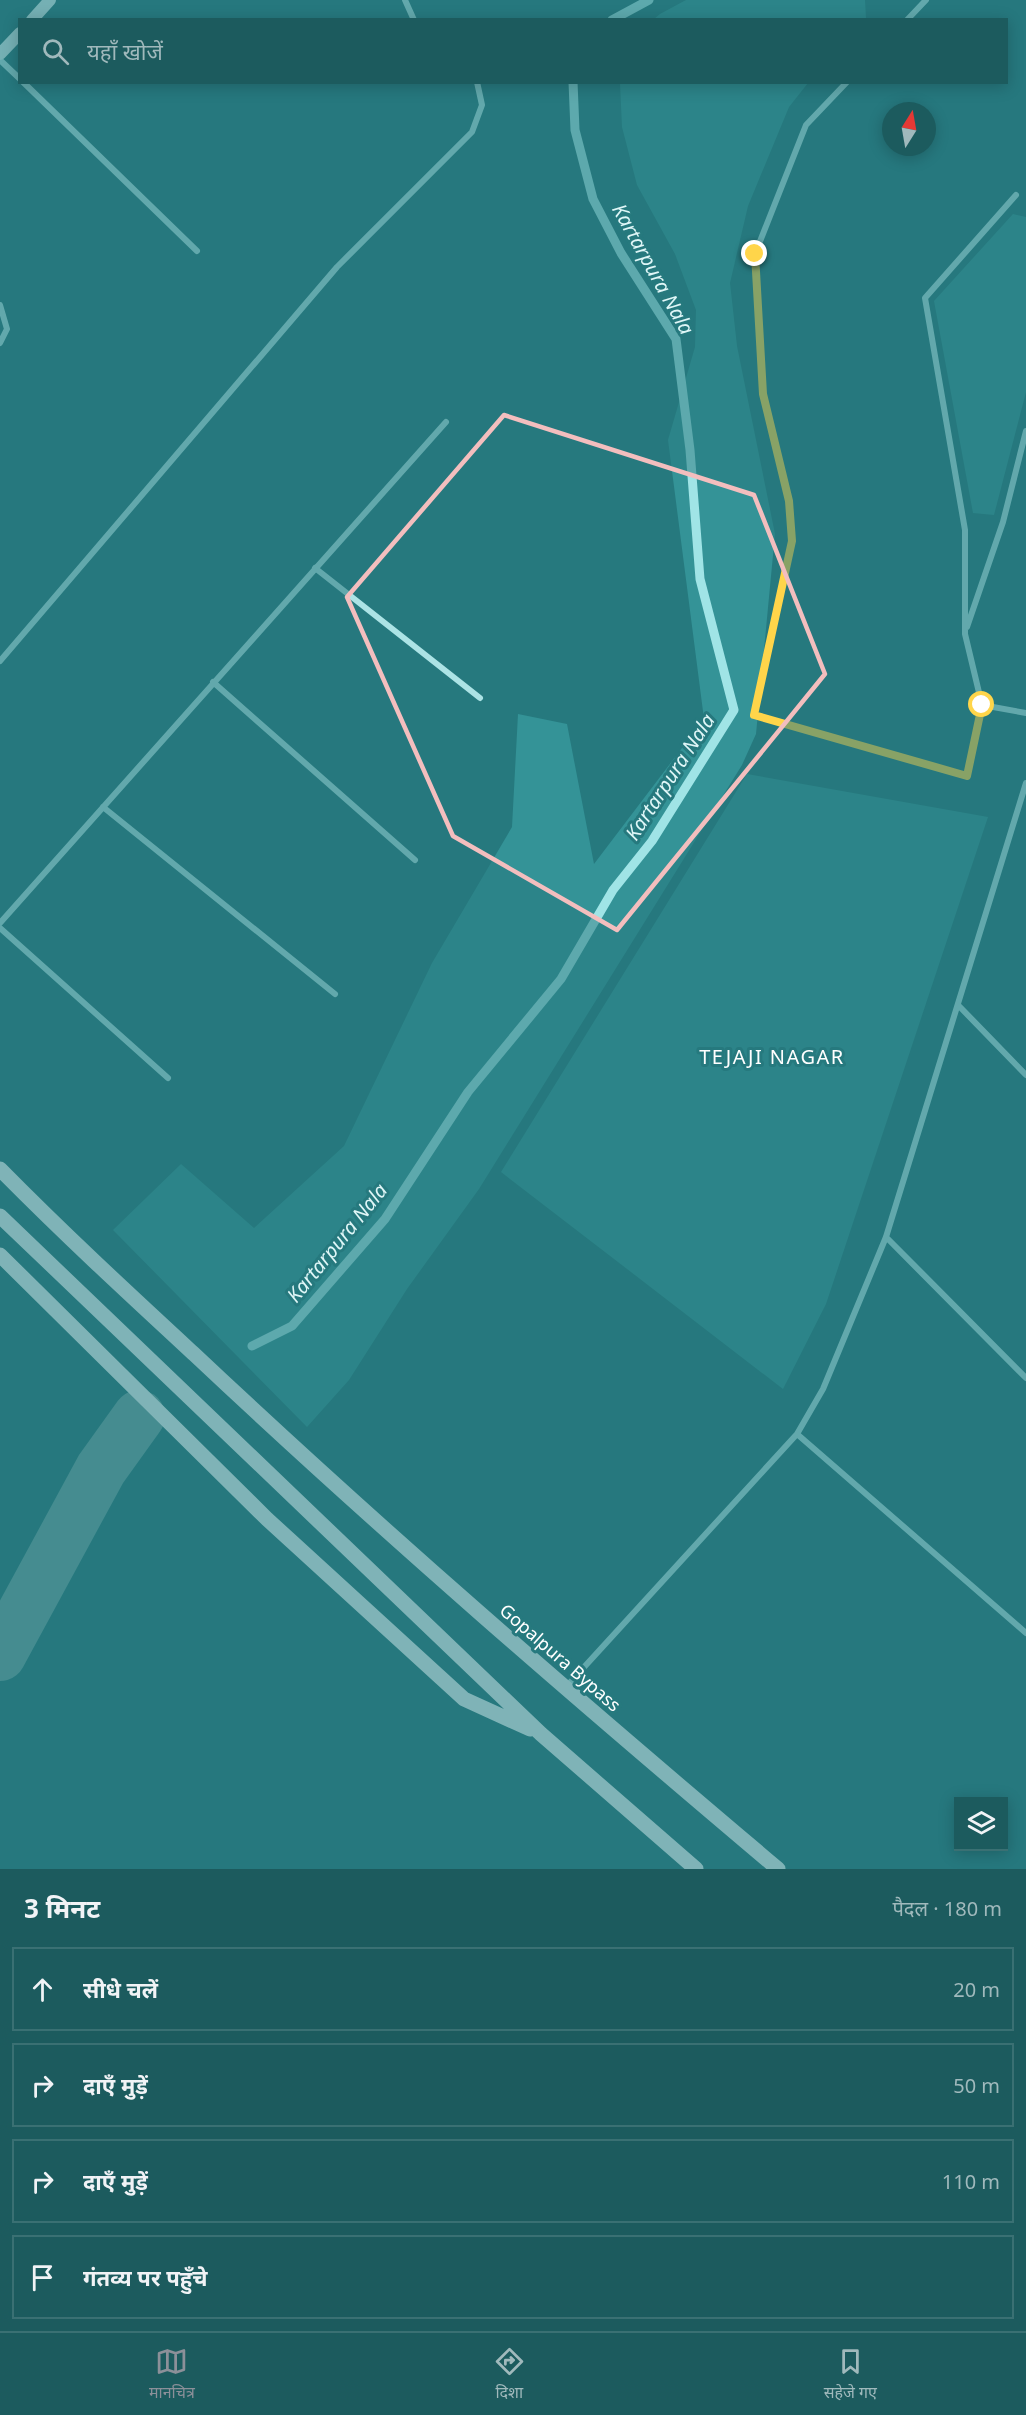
<!DOCTYPE html>
<html lang="hi">
<head>
<meta charset="utf-8">
<style>
  :root { --surface:#1c5b5e; --page:#296467; --text:#f1f3f6; --muted:#a0b9bc; --line:#3a7073; --accent:#8c9099 }
  body { margin:0; font-family:"Noto Sans","Noto Sans Devanagari",sans-serif; background:var(--page); color:var(--text) }
  .controls { position:absolute; right:18px; bottom:18px; display:grid; overflow:hidden; border-radius:0px; box-shadow:0 3px 15px #0003 }
  .controls button { width:54px; height:54px; display:grid; place-items:center; padding:0; border:0; border-bottom:2px solid var(--line); background:var(--surface); color:var(--text); font:30px sans-serif }
  .compass { position:absolute; left:882px; top:102px; width:54px; height:54px; border-radius:50%; background:var(--surface); box-shadow:0 3px 15px #0003; rotate:11deg }
  .stop { position:absolute; width:18px; height:18px; margin:-14px; border:4px solid #ffd54a; border-radius:50%; background:#fff }
  .stop.end { background:#ffd54a; border-color:#fff; box-shadow:0 2px 6px #0008 }
  .list { margin:0; padding:0; list-style:none }
  h2 { display:flex; justify-content:space-between; align-items:center; height:78px; margin:0; padding:0 24px; font-size:26px }
  h2 small { font-size:20px; font-weight:400; color:var(--muted) }
  .list li { display:grid; grid-template-columns:39px 1fr auto; gap:18px; align-items:center; box-sizing:border-box; height:84px; margin:0 12px 12px; padding:0 12px; border:2px solid var(--line); border-radius:0px }
  .list b { display:block; font-size:22px; white-space:nowrap }
  .list em { font-size:20px; font-style:normal; color:var(--muted) }
  .icon { flex:none; width:33px; height:33px; fill:none; stroke:currentColor; stroke-width:2; stroke-linecap:round; stroke-linejoin:round }
  .map { position:relative; flex:none; width:1026px; height:1869px; overflow:hidden }
  .search { position:absolute; background:var(--surface); box-shadow:0 3px 15px #0003; left:18px; right:18px; top:18px; height:66px; display:flex; align-items:center; gap:15px; box-sizing:border-box; padding:0 21px; border-radius:0px; color:var(--muted); font-size:22px }
  .sheet { height:462px; background:var(--surface) }
  nav { display:flex; justify-content:space-around; align-items:center; box-sizing:border-box; height:84px; border-top:2px solid var(--line); background:var(--surface); font-size:16px; color:var(--muted) }
  nav a { display:grid; justify-items:center; gap:3px }
  nav .on { color:var(--accent) }
  .map>svg:first-child { display:block }
  .green { fill:#349397 }
  .lines { fill:none; stroke-linecap:round; stroke-linejoin:round }
  .stream { stroke:#a0e4e6; stroke-width:9 }
  .river { stroke:#6aa4a7; stroke-width:52 }
  .street { stroke:#ace3e5; stroke-width:6 }
  .secondary { stroke:#d5f3f5; stroke-width:12 }
  .primary { stroke:#ecfbfd; stroke-width:15 }
  .route { stroke:#ffd54a; stroke-width:8 }
  .marked { fill:none; stroke:#f3bebe; stroke-width:4.5; stroke-linejoin:round }
  .labels { text-anchor:middle; stroke-width:6; stroke-linejoin:round; paint-order:stroke }
  .street-label { font-size:18px; fill:#fff; stroke:#26797e }
  .water-label { font-size:20px; font-style:italic; fill:#dff6f7; stroke:#26797e }
  .neighbourhood-label { font-size:20px; letter-spacing:1.5px; fill:#fff; stroke:#26797e }
</style>
</head>
<body>
<div class="map">
<svg width="1026" height="1869" viewBox="0 0 1026 1869">
  <rect width="100%" height="100%" fill="#26797e"/>
  <path class="green" d="M 686,0 L 865,0 L 866,18 L 654,19 L 660,14 Z
    M 620,83 L 808,83 L 789,107 L 748,206 L 730,283 L 737,346 L 775,534 L 756,734 L 742,765 L 479,1189 L 407,1289 L 349,1380 L 307,1427 L 113,1230 L 181,1164 L 254,1228 L 344,1146 L 432,963 L 512,827 L 518,714 L 567,724 L 594,864 L 704,719 L 668,440 L 695,347 L 696,310 L 675,254 L 637,185 L 622,127 Z
    M 1013,214 L 1026,217 L 1026,392 L 994,515 L 973,513 L 934,301 Z
    M 747,774 L 988,817 L 826,1304 L 783,1389 L 501,1172 Z"/>
  <g class="lines">
    <path class="stream" d="M 612,20 L 649,0
      M 252,1346 L 292,1326 L 385,1219 L 468,1092 L 561,979 L 613,890 L 652,841 L 734,710 L 700,579 L 690,450 L 676,339 L 621,253 L 593,199 L 575,130 L 573,82"/>
    <path class="river" d="M 0,1655 L 101,1469 L 139,1416"/>
    <path class="street" d="M 405,0 L 414,20
      M 907,20 L 926,0
      M 0,60 L 20,79
      M 23,82 L 197,251
      M 847,82 L 806,125 L 755,254 L 763,394 L 789,501 L 792,541 L 754,715 L 967,776 L 982,705 L 1026,713
      M 0,305 L 7,329 L 0,343
      M 315,568 L 480,698
      M 967,627 L 1003,522 L 1026,431
      M 0,661 L 337,267 L 472,132 L 482,105 L 477,82
      M 213,682 L 415,860
      M 982,705 L 965,634 L 965,530 L 925,298 L 1016,195
      M 103,807 L 335,994
      M 0,923 L 446,422
      M 0,928 L 168,1078
      M 959,1006 L 1026,1075
      M 886,1237 L 1026,1378
      M 797,1434 L 1026,1633
      M 565,1688 L 797,1434 L 823,1389 L 886,1237 L 1026,783"/>
    <path class="secondary" d="M 32,20 L 50,0
      M 0,54 L 20,33"/>
    <path class="primary" d="M 0,1169 C 63,1233 128,1293 194,1354 C 383,1532 579,1701 778,1869
      M 0,1216 L 541,1734 L 696,1869
      M 0,1255 L 267,1519 L 464,1699 L 530,1729"/>
  </g>
  <g class="lines">
    <path class="route" d="M 755,254 L 763,394 L 789,501 L 792,541 L 754,715 L 967,776 L 982,705"/>
  </g>
  <path d="M0 0H1026V1869H0ZM 504,415 L 754,495 L 825,674 L 617,930 L 453,836 L 347,597 Z" fill="#26797e" fill-opacity=".55" fill-rule="evenodd"/>
  <path class="marked" d="M 504,415 L 754,495 L 825,674 L 617,930 L 453,836 L 347,597 Z"/>
  <g class="labels">
    <g class="street-label">
      <text transform="translate(560 1658) rotate(41)" y="6">Gopalpura Bypass</text>
    </g>
    <g class="water-label">
      <text transform="translate(653 269) rotate(61)" y="7">Kartarpura Nala</text>
      <text transform="translate(670 777) rotate(-57)" y="7">Kartarpura Nala</text>
      <text transform="translate(337 1243) rotate(-51)" y="7">Kartarpura Nala</text>
    </g>
    <g class="neighbourhood-label">
      <text x="772" y="1064">TEJAJI NAGAR</text>
    </g>
  </g>
</svg>
<div class="controls">
<button><svg class="icon" aria-label="layers" viewBox="0 0 24 24"><path d="M12 4l9 5-9 5-9-5zM3 14l9 5 9-5"/></svg></button>
</div>
<svg class="compass" viewBox="-18 -18 36 36"><path d="M0-13l5 13h-10z" fill="#e53935"/><path d="M0 13l5-13h-10z" fill="#a0b9bc"/></svg>
<div class="stop" style="left:982px;top:705px"></div>
<div class="stop end" style="left:755px;top:254px"></div>
<div class="search"><svg class="icon" aria-label="search" viewBox="0 0 24 24"><circle cx="10" cy="10" r="6"/><path d="M15 15l6 6"/></svg>यहाँ खोजें</div>
</div>
<section class="sheet">
<h2>3 मिनट<small>पैदल · 180 m</small></h2>
<ul class="list">
<li><svg class="icon" aria-label="ahead" viewBox="0 0 24 24"><path d="M12 20V5M6 11l6-6 6 6"/></svg><div><b>सीधे चलें</b></div><em>20 m</em></li>
<li><svg class="icon" aria-label="right" viewBox="0 0 24 24"><path d="M7 20v-9h11M14 6l5 5-5 5"/></svg><div><b>दाएँ मुड़ें</b></div><em>50 m</em></li>
<li><svg class="icon" aria-label="right" viewBox="0 0 24 24"><path d="M7 20v-9h11M14 6l5 5-5 5"/></svg><div><b>दाएँ मुड़ें</b></div><em>110 m</em></li>
<li><svg class="icon" aria-label="arrive" viewBox="0 0 24 24"><path d="M6 21V4h12l-3 4 3 4H6"/></svg><div><b>गंतव्य पर पहुँचे</b></div></li>
</ul>
</section>
<nav>
<a class="on"><svg class="icon" aria-label="map" viewBox="0 0 24 24"><path d="M3 6l6-2 6 2 6-2v14l-6 2-6-2-6 2zM9 4v14M15 6v14"/></svg>मानचित्र</a>
<a><svg class="icon" aria-label="directions" viewBox="0 0 24 24"><path d="M12 3l9 9-9 9-9-9zM9 14v-3h6M13 9l2 2-2 2"/></svg>दिशा</a>
<a><svg class="icon" aria-label="saved" viewBox="0 0 24 24"><path d="M7 4h10v16l-5-4-5 4z"/></svg>सहेजे गए</a>
</nav>
</body>
</html>
